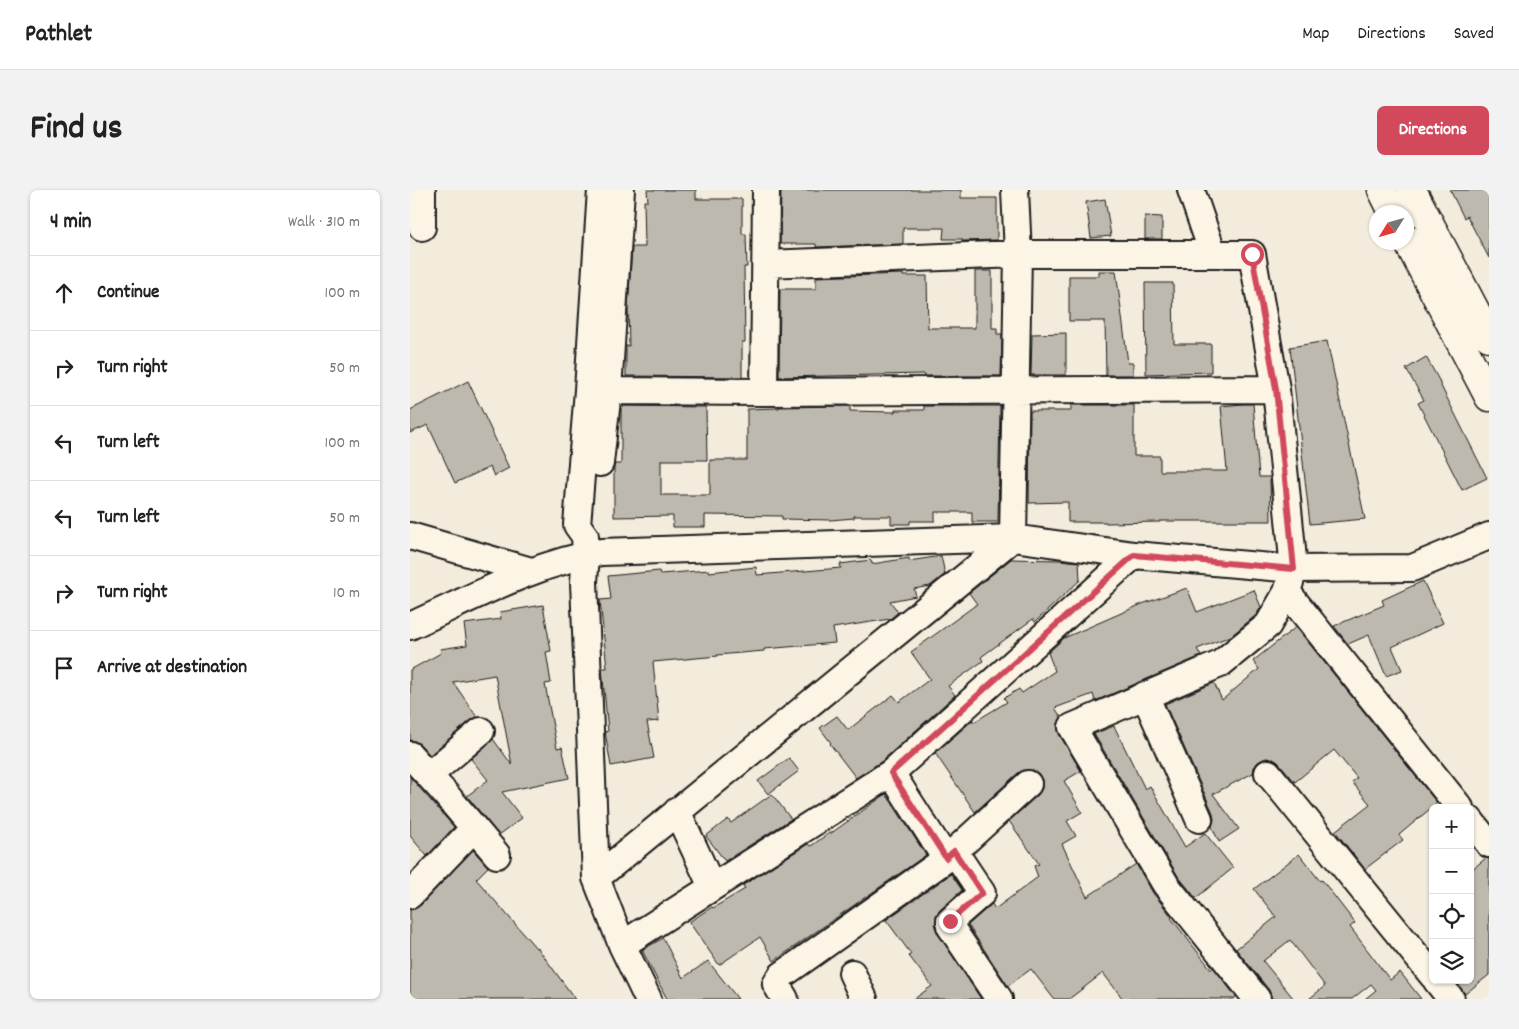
<!DOCTYPE html>
<html lang="en">
<head>
<meta charset="utf-8">
<style>
  :root { --surface:#fff; --page:#f2f2f2; --text:#222; --muted:#767676; --line:#e0e0e0; --accent:#d1495b }
  body { margin:0; font-family:Dekko,sans-serif; background:var(--page); color:var(--text) }
  .controls { position:absolute; right:15px; bottom:15px; display:grid; overflow:hidden; border-radius:8px; box-shadow:0 1px 4px #0004 }
  .controls button { width:45px; height:45px; display:grid; place-items:center; padding:0; border:0; border-bottom:1px solid var(--line); background:var(--surface); color:var(--text); font:25px sans-serif }
  .compass { position:absolute; left:959px; top:15px; width:45px; height:45px; border-radius:50%; background:var(--surface); box-shadow:0 1px 4px #0004; rotate:233deg }
  .stop { position:absolute; width:15px; height:15px; margin:-11px; border:4px solid #d1495b; border-radius:50%; background:#fff }
  .stop.end { background:#d1495b; border-color:#fff; box-shadow:0 1px 5px #0008 }
  .list { margin:0; padding:0; list-style:none }
  h2 { display:flex; justify-content:space-between; align-items:center; height:65px; margin:0; padding:0 20px; font-size:21px }
  h2 small { font-size:16px; font-weight:400; color:var(--muted) }
  .list li { display:grid; grid-template-columns:32px 1fr auto; gap:15px; align-items:center; box-sizing:border-box; height:75px; padding:0 20px; border-top:1px solid var(--line) }
  .list b { display:block; font-size:19px; white-space:nowrap }
  .list em { font-size:16px; font-style:normal; color:var(--muted) }
  .icon { flex:none; width:28px; height:28px; fill:none; stroke:currentColor; stroke-width:2; stroke-linecap:round; stroke-linejoin:round }
  .map { position:relative; flex:none; width:1079px; height:809px; overflow:hidden; border-radius:8px }
  header { display:flex; align-items:center; gap:30px; box-sizing:border-box; height:70px; padding:0 25px; background:var(--surface); border-bottom:1px solid var(--line) }
  header strong { font-size:24px }
  nav { display:flex; gap:28px; margin-inline-start:auto; font-size:18px }
  .intro { display:flex; align-items:center; justify-content:space-between; box-sizing:border-box; height:120px; padding:0 30px }
  h1 { margin:0; font-size:35px }
  .button { padding:12px 22px; border-radius:8px; background:var(--accent); color:#fff; font-size:18px; font-weight:700 }
  main { display:flex; gap:30px; padding:0 30px }
  aside { flex:1; background:var(--surface); border-radius:8px; box-shadow:0 1px 4px #0004 }
  .map>svg:first-child { display:block }
  .building { fill:#beb9ae; stroke:#1c1c1c }
  .lines { fill:none; stroke-linecap:round; stroke-linejoin:round }
  .minor-casing { stroke:#1c1c1c; stroke-width:30 }
  .major-casing { stroke:#1c1c1c; stroke-width:31 }
  .minor { stroke:#fcf5e5; stroke-width:26 }
  .major { stroke:#fcf5e5; stroke-width:28 }
  .route { stroke:#d1495b; stroke-width:6 }
</style>
</head>
<body>
<header>
<strong>Pathlet</strong>
<nav><a>Map</a><a>Directions</a><a>Saved</a></nav>
</header>
<div class="intro"><h1>Find us</h1><a class="button">Directions</a></div>
<main>
<aside>
<h2>4 min<small>Walk · 310 m</small></h2>
<ul class="list">
<li><svg class="icon" aria-label="ahead" viewBox="0 0 24 24"><path d="M12 20V5M6 11l6-6 6 6"/></svg><div><b>Continue</b></div><em>100 m</em></li>
<li><svg class="icon" aria-label="right" viewBox="0 0 24 24"><path d="M7 20v-9h11M14 6l5 5-5 5"/></svg><div><b>Turn right</b></div><em>50 m</em></li>
<li><svg class="icon" aria-label="left" viewBox="0 0 24 24"><path d="M17 20v-9H6M10 6l-5 5 5 5"/></svg><div><b>Turn left</b></div><em>100 m</em></li>
<li><svg class="icon" aria-label="left" viewBox="0 0 24 24"><path d="M17 20v-9H6M10 6l-5 5 5 5"/></svg><div><b>Turn left</b></div><em>50 m</em></li>
<li><svg class="icon" aria-label="right" viewBox="0 0 24 24"><path d="M7 20v-9h11M14 6l5 5-5 5"/></svg><div><b>Turn right</b></div><em>10 m</em></li>
<li><svg class="icon" aria-label="arrive" viewBox="0 0 24 24"><path d="M6 21V4h12l-3 4 3 4H6"/></svg><div><b>Arrive at destination</b></div></li>
</ul>
</aside>
<div class="map">
<svg width="1079" height="809" viewBox="0 0 1079 809">
  <rect width="100%" height="100%" fill="#f3ecdd"/>
  <filter id="ink" filterUnits="userSpaceOnUse"><feTurbulence type="fractalNoise" baseFrequency=".02" numOctaves="2"/><feDisplacementMap in="SourceGraphic" scale="10" xChannelSelector="R" yChannelSelector="G"/><feConvolveMatrix kernelMatrix="1 2 1 2 8 2 1 2 1" color-interpolation-filters="sRGB"/></filter>
  <g filter="url(#ink)">
    <path class="building" d="M 237,0 L 286,0 L 286,9 L 332,9 L 332,44 L 336,44 L 337,77 L 334,77 L 335,152 L 332,152 L 332,187 L 216,186 L 216,156 L 219,156 L 218,118 L 222,57 L 235,57 L 234,11 L 238,11 Z
      M 371,0 L 551,0 L 551,8 L 587,8 L 587,50 L 552,51 L 552,49 L 533,49 L 534,38 L 493,38 L 493,54 L 406,57 L 406,54 L 370,54 Z
      M 1040,0 L 1079,0 L 1079,68 L 1057,26 L 1054,28 Z
      M 695,9 L 701,46 L 681,48 L 676,12 Z
      M 735,26 L 752,27 L 752,49 L 735,49 Z
      M 565,81 L 582,81 L 582,138 L 587,138 L 587,144 L 592,144 L 591,186 L 514,186 L 514,184 L 369,187 L 370,99 L 406,99 L 406,87 L 493,84 L 493,86 L 517,86 L 518,138 L 565,138 Z
      M 689,81 L 706,81 L 718,173 L 723,173 L 723,185 L 696,185 L 695,131 L 659,131 L 659,86 L 689,86 Z
      M 735,93 L 763,93 L 764,154 L 801,154 L 801,182 L 736,184 Z
      M 656,143 L 656,185 L 621,185 L 622,144 Z
      M 917,151 L 955,329 L 900,334 L 880,157 Z
      M 1016,167 L 1030,192 L 1029,192 L 1077,288 L 1052,300 L 1008,213 L 1014,210 L 996,179 Z
      M 58,191 L 99,278 L 84,286 L 80,277 L 45,293 L 18,235 L 0,243 L 0,220 Z
      M 833,214 L 843,214 L 849,287 L 860,287 L 861,331 L 750,331 L 750,332 L 696,333 L 696,332 L 658,332 L 658,312 L 619,313 L 620,221 L 661,221 L 661,215 L 724,215 L 724,266 L 750,266 L 750,281 L 817,281 L 811,216 Z
      M 211,216 L 296,217 L 297,270 L 251,270 L 251,305 L 300,305 L 300,270 L 337,270 L 337,219 L 369,218 L 369,217 L 440,216 L 440,221 L 485,222 L 485,220 L 514,220 L 514,216 L 590,216 L 588,332 L 562,332 L 562,322 L 525,322 L 525,331 L 500,331 L 500,334 L 481,334 L 481,326 L 444,326 L 444,328 L 420,330 L 372,329 L 372,326 L 295,325 L 295,337 L 263,337 L 263,326 L 204,327 L 204,277 L 205,274 L 211,274 Z
      M 531,366 L 535,384 L 520,396 L 504,399 L 506,406 L 480,411 L 488,422 L 480,429 L 423,438 L 425,453 L 354,459 L 354,461 L 307,465 L 308,466 L 243,472 L 249,531 L 237,532 L 244,568 L 201,576 L 195,542 L 198,541 L 192,478 L 197,478 L 190,410 L 201,409 L 198,386 L 249,381 L 250,384 L 299,380 L 299,382 L 346,377 L 347,385 L 431,378 L 430,374 L 461,370 L 462,374 L 499,368 L 499,371 Z
      M 601,369 L 649,370 L 669,372 L 670,390 L 625,432 L 623,429 L 571,467 L 573,471 L 538,496 L 545,505 L 472,571 L 446,588 L 420,554 L 421,553 L 410,538 L 427,526 L 438,540 L 483,505 L 489,512 L 520,489 L 501,462 L 567,414 L 559,403 Z
      M 1013,391 L 1033,433 L 982,457 L 992,480 L 976,486 L 959,445 L 938,454 L 924,436 L 974,415 L 972,410 Z
      M 777,398 L 787,422 L 844,400 L 851,417 L 846,425 L 821,446 L 787,459 L 791,466 L 685,511 L 683,504 L 645,518 L 651,527 L 647,536 L 649,544 L 671,581 L 654,591 L 672,622 L 657,631 L 666,646 L 652,654 L 677,707 L 726,674 L 743,703 L 762,727 L 761,728 L 801,779 L 803,777 L 826,807 L 824,809 L 713,809 L 693,783 L 659,809 L 644,809 L 621,779 L 598,796 L 558,735 L 582,714 L 585,719 L 628,687 L 624,676 L 629,674 L 599,631 L 628,605 L 632,598 L 632,590 L 629,584 L 623,580 L 614,580 L 608,583 L 565,622 L 525,563 L 563,530 L 564,532 L 597,512 L 594,508 L 609,499 L 612,503 L 645,481 L 638,463 L 654,448 L 732,414 Z
      M 133,415 L 141,461 L 136,462 L 141,493 L 135,494 L 147,558 L 152,557 L 159,588 L 92,602 L 112,628 L 89,645 L 57,606 L 78,590 L 61,569 L 83,549 L 102,575 L 85,485 L 43,492 L 67,527 L 61,530 L 20,565 L 11,555 L 5,551 L 0,550 L 0,480 L 31,463 L 30,459 L 57,455 L 54,434 L 91,429 L 90,422 Z
      M 886,437 L 1027,613 L 989,645 L 993,650 L 955,679 L 925,641 L 960,614 L 942,592 L 947,588 L 924,560 L 885,592 L 869,573 L 863,569 L 856,568 L 848,572 L 844,577 L 843,583 L 803,604 L 829,639 L 809,652 L 802,637 L 804,630 L 803,623 L 755,514 L 804,493 L 812,510 L 849,479 L 843,471 Z
      M 704,536 L 735,599 L 740,596 L 775,657 L 795,643 L 823,678 L 786,708 L 768,686 L 684,544 Z
      M 379,568 L 389,581 L 358,604 L 348,591 Z
      M 0,587 L 44,637 L 17,666 L 0,646 Z
      M 362,604 L 381,629 L 315,671 L 296,646 L 318,629 L 321,633 Z
      M 476,604 L 516,665 L 364,771 L 350,747 L 309,775 L 279,732 L 302,717 L 303,718 L 335,699 L 333,695 L 398,654 L 401,656 L 419,643 L 420,644 Z
      M 63,660 L 78,677 L 66,689 L 126,758 L 127,757 L 165,809 L 0,809 L 0,720 L 5,719 L 11,715 Z
      M 889,664 L 910,691 L 912,690 L 945,733 L 940,737 L 980,790 L 990,782 L 1011,809 L 955,809 L 966,800 L 961,794 L 942,809 L 899,809 L 915,796 L 880,750 L 853,771 L 884,809 L 862,809 L 859,800 L 826,759 L 866,727 L 844,699 Z
      M 1076,668 L 1079,669 L 1079,785 L 1055,804 L 1045,790 L 1060,790 L 1060,681 Z
      M 541,684 L 552,700 L 530,720 L 526,725 L 525,737 L 528,744 L 571,809 L 504,809 L 522,796 L 499,766 L 501,764 L 476,730 Z
      M 253,748 L 273,788 L 298,771 L 328,809 L 257,809 L 232,760 Z"/>
    <g class="lines">
      <defs>
        <path id="minor" d="M 191,0 L 178,200 L 167,335 L 175,346 L 176,364 L 174,392 L 186,688 L 212,755 L 238,809
          M 781,0 L 803,64
          M 12,37 L 12,0
          M 356,74 L 608,64 L 842,64 L 866,199 L 884,379 L 877,402 L 858,435 L 810,474 L 662,537 L 756,695 L 847,809
          M 178,200 L 198,201 L 354,202 L 866,199
          M 354,202 L 356,0
          M 190,273 L 198,201 L 211,0
          M 0,346 L 121,381
          M 877,402 L 1050,618
          M 0,436 C 62,408 125,373 192,362 L 603,348 L 724,365 L 884,379 L 1002,378 L 1079,346
          M 735,505 L 789,629
          M 0,565 L 32,600 L 87,665
          M 858,583 L 1023,786
          M 19,585 L 71,541
          M 267,621 L 302,697
          M 1060,630 L 1079,654
          M 544,661 L 572,703 L 540,731 L 540,736 L 589,809
          M 536,669 L 618,594
          M 186,688 L 603,348 L 608,64 L 605,0
          M 0,705 L 64,638
          M 212,755 L 481,583 L 724,365
          M 442,783 L 454,809
          M 1026,790 L 1041,809
          M 375,809 L 366,794 L 372,785 L 536,669 L 481,583"/>
        <path id="major" d="M 972,0 L 983,22
          M 1002,0 L 1079,147
          M 996,48 L 1079,207"/>
      </defs>
      <use href="#minor" class="minor-casing"/>
      <use href="#major" class="major-casing"/>
      <use href="#minor" class="minor"/>
      <use href="#major" class="major"/>
    </g>
  </g>
  <g class="lines" filter="url(#ink)">
    <path class="route" d="M 540,731 L 572,703 L 544,661 L 536,668 L 481,583 L 724,365 L 884,379 L 866,199 L 842,64"/>
  </g>
</svg>
<div class="controls">
<button>+</button>
<button>−</button>
<button><svg class="icon" aria-label="locate" viewBox="0 0 24 24"><circle cx="12" cy="12" r="6"/><path d="M12 2v4M12 18v4M2 12h4M18 12h4"/></svg></button>
<button><svg class="icon" aria-label="layers" viewBox="0 0 24 24"><path d="M12 4l9 5-9 5-9-5zM3 14l9 5 9-5"/></svg></button>
</div>
<svg class="compass" viewBox="-18 -18 36 36"><path d="M0-13l5 13h-10z" fill="#e53935"/><path d="M0 13l5-13h-10z" fill="#767676"/></svg>
<div class="stop" style="left:842px;top:64px"></div>
<div class="stop end" style="left:540px;top:731px"></div>
</div>
</main>
</body>
</html>
